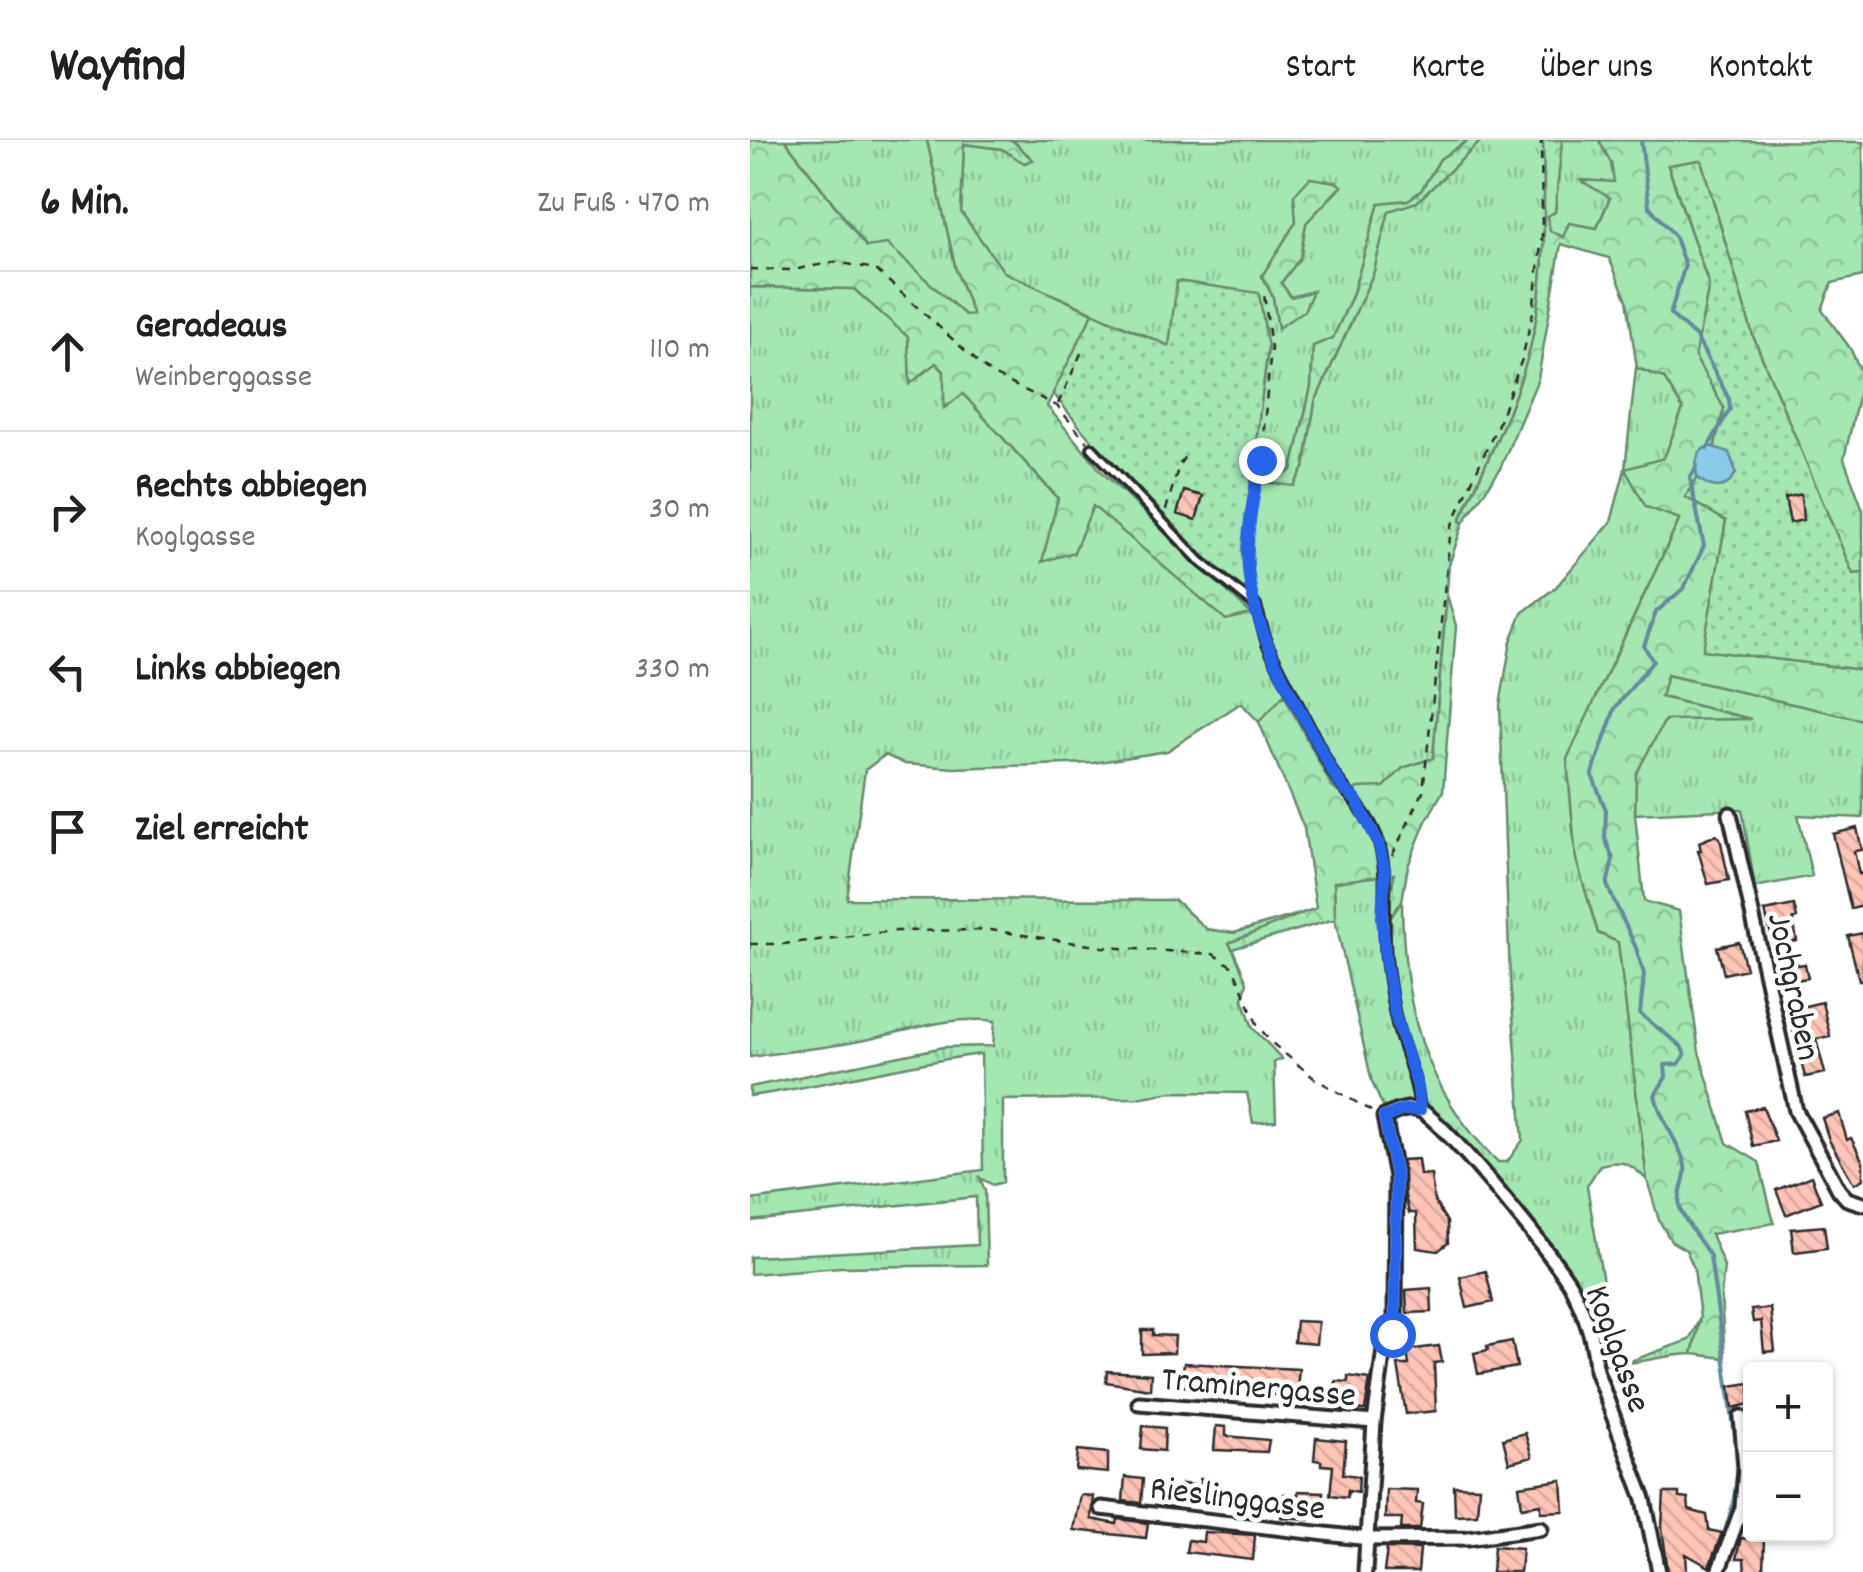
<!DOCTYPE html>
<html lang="de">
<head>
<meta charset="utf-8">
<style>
  :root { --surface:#fff; --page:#f6f6f6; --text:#202124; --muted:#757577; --line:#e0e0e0 }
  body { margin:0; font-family:Dekko,sans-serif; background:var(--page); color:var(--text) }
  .controls { position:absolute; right:30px; bottom:30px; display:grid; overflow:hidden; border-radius:10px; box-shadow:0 2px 8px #0004 }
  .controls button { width:90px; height:90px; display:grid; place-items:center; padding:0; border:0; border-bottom:2px solid var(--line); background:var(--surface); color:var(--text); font:50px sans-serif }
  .stop { position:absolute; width:30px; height:30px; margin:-22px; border:8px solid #2563eb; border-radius:50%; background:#fff }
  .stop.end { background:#2563eb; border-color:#fff; box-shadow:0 2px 10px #0008 }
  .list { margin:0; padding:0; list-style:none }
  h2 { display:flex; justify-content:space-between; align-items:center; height:130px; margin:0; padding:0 40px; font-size:42px }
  h2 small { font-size:32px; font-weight:400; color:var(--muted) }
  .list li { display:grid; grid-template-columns:65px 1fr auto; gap:30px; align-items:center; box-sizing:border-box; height:160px; padding:0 40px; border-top:2px solid var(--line) }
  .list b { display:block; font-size:38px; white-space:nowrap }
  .list p { margin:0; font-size:32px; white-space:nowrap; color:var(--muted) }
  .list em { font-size:32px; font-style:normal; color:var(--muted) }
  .icon { flex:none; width:55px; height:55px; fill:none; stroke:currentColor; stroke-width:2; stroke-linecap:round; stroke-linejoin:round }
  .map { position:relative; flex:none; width:1113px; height:1432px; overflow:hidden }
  header { display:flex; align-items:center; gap:60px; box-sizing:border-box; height:140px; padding:0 50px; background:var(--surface); border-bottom:2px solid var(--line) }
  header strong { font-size:48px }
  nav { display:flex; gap:55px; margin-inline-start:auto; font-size:35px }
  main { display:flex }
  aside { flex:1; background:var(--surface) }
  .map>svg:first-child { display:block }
  .grass { fill:url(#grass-tufts); stroke:#67896e; stroke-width:2.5; fill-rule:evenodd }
  .forest { fill:url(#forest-crowns); stroke:#67896e; stroke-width:2.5 }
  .garden { fill:url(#garden-dots); stroke:#67896e; stroke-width:2.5 }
  .water { fill:#89caea; stroke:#638a9e; stroke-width:2.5 }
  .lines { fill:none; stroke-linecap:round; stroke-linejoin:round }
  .stream { stroke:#638a9e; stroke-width:4 }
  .building { fill:url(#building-back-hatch); stroke:#2b2b2b; stroke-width:2.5 }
  .lane-casing { stroke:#2b2b2b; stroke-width:14 }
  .street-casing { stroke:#2b2b2b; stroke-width:19 }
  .path { stroke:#2b2b2b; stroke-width:2.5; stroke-dasharray:8 8; stroke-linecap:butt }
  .lane { stroke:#fff; stroke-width:6 }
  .street { stroke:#fff; stroke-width:11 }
  .route { stroke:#2563eb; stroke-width:12 }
  .labels { text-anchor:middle; stroke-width:9; stroke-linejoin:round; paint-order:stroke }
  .street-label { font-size:35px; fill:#2b2b2b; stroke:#fff }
</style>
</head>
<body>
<header>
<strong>Wayfind</strong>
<nav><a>Start</a><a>Karte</a><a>Über uns</a><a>Kontakt</a></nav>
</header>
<main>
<aside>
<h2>6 Min.<small>Zu Fuß · 470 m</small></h2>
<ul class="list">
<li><svg class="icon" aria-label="ahead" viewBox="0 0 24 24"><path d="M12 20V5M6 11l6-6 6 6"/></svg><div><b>Geradeaus</b><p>Weinberggasse</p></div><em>110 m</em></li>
<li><svg class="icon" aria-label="right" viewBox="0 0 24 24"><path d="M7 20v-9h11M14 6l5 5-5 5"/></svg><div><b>Rechts abbiegen</b><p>Koglgasse</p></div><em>30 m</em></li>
<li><svg class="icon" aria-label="left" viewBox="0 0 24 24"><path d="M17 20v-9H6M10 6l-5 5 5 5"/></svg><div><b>Links abbiegen</b></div><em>330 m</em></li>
<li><svg class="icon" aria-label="arrive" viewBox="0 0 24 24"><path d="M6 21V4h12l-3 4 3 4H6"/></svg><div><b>Ziel erreicht</b></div></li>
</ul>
</aside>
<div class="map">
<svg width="1113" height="1432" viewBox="0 0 1113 1432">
  <defs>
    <pattern id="grass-tufts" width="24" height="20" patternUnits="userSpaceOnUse" patternTransform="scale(2.5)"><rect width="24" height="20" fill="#a3e7b2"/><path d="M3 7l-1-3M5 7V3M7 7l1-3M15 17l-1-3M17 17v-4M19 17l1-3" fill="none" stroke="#8cc699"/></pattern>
    <pattern id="forest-crowns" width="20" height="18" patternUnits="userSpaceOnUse" patternTransform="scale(2.5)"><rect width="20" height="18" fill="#a3e7b2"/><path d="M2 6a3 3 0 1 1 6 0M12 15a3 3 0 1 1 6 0" fill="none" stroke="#8cc699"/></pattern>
    <pattern id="garden-dots" width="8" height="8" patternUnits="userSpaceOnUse" patternTransform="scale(2.5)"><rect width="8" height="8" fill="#a3e7b2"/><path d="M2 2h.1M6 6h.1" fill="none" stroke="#8cc699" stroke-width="1.8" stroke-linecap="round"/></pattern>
    <pattern id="building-back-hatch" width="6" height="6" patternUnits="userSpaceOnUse" patternTransform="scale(2.5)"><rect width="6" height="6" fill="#ffc4b8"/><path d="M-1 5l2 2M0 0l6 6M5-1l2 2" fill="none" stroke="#dba99e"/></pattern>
  </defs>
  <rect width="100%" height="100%" fill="#fff"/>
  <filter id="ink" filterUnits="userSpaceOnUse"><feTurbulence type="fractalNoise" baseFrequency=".01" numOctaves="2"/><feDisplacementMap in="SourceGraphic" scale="20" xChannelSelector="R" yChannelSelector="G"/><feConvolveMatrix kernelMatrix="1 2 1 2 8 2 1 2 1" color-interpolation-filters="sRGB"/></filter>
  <g filter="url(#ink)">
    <path class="grass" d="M 35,0 L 177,0 L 206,130 L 223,175 L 215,175 L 117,107 Z
      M 262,0 L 719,0 L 690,19 L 671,51 L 657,61 L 629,64 L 602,156 L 583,198 L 563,206 L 561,247 L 542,330 L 554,328 L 565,262 L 623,134 L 639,70 L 667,62 L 732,0 L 793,0 C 795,71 797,147 778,216 C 762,272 734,327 710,380 L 713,383 L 699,425 L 683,618 L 653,628 L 635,647 L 598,662 L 582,647 L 534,556 L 509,582 L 491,563 L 417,611 L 343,623 L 204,628 L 155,624 L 135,615 L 115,630 L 97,759 L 425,760 L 456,789 L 484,793 L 566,769 L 480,803 L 497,842 L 493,859 L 503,888 L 532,919 L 524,922 L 526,981 L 503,983 L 497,953 L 422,952 L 387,958 L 253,960 L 253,1042 L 243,1045 L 230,1038 L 235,1051 L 237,1125 L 91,1127 L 0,1134 L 0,1117 L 227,1105 L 226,1057 L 0,1081 L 0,1060 L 233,1030 L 231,914 C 153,924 78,945 0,956 L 0,947 L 194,907 L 243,906 L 245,881 C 199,875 159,891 115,900 C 77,908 38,911 0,917 L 0,147 L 104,149 L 159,197 L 160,243 L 186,223 L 194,231 L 195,267 L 212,253 L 308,359 L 324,412 L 342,365 L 500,474 L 484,458 L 497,454 L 492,411 L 518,208 L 419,206 L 254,133 L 211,72 L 214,4 L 252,9 L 275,23 L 282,19 ZM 591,47 L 556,83 L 550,118 L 531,143 L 541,157 L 528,188 L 523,157 L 512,136 L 546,82 L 545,55 Z
      M 812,0 L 849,0 L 861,23 L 865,43 L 833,40 L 860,57 L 847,88 L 813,97 L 800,91 L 797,75 L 805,72 Z
      M 886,228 L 914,238 L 933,269 L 914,319 L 876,329 L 930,378 L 817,620 L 826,719 L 848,793 L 868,802 L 897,1040 C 880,1023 873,1019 850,1025 L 837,1046 L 858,1172 L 858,1208 L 863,1219 L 878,1222 L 939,1200 L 950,1178 L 942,1214 C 910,1215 885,1226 852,1224 L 830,1157 L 684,975 L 657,964 L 633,967 L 622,942 L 585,779 L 584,742 L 644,733 L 637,767 L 638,781 L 652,761 C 653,864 672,948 748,1022 L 757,1022 L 773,1000 L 760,839 L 750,565 L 761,501 L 772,473 L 806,447 L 861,382 L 875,329 Z
      M 917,535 L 1113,580 L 1113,678 L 1048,675 L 1062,736 L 1005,747 L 992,669 L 885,674 L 886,633 L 915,580 L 996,578 L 911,557 Z"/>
    <path class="forest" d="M 0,0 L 35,0 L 116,107 L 137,104 L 215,175 L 223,175 L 206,130 L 177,0 L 262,0 L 283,20 L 274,23 L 252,9 L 214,4 L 211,72 L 254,132 L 343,173 L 297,266 L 351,331 L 501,474 L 476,480 L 343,366 L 324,412 L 292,422 L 308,358 L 213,254 L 194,268 L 194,231 L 186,223 L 160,244 L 158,197 L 104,149 L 0,147 Z
      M 719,0 L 732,0 L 667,62 L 639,71 L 623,134 L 565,262 L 554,328 L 544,346 L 520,343 L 542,330 L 561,247 L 563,206 L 583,198 L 602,156 L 629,63 L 658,60 L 671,51 L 690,19 Z
      M 793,0 L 812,0 L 805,72 L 797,76 L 800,91 L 813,97 L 819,83 L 847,88 L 860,58 L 830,40 L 864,42 L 861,23 L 849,0 L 1113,2 L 1113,136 L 1082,143 L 1072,170 L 1100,208 L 1113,236 L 1094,319 L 1113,370 L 1113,433 L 1103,435 L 1003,196 L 951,20 L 918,26 L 959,145 L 945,217 L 974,268 L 963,313 L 976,380 L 954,510 L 1113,530 L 1113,580 L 917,535 L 911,557 L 1001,579 L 915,580 L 886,634 L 885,674 L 894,761 L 929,771 L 949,912 L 977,1003 L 1009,1022 L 1024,1083 L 961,1094 L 974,1126 L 971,1156 L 975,1218 L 942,1214 L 950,1178 L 944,1128 L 936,1110 L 921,1101 L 909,1080 L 897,1040 L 868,802 L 848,793 L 826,719 L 817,619 L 930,379 L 896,367 L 875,329 L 914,318 L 933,269 L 914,238 L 887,228 L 877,160 L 859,118 L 811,104 L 788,239 L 749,331 L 713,383 L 710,381 C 734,327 762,273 778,216 C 797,147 795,71 793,0 Z
      M 560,38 L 586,42 L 591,46 L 556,83 L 550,118 L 531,143 L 541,157 L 563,151 L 554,171 L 528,188 L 523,157 L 512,136 L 546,82 L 544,55 Z
      M 697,455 L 706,486 L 693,651 L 675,683 L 658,726 L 652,761 L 637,782 L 644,734 L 584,742 L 585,779 L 482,809 L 479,803 L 566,768 L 554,688 L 509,582 L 534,555 L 582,647 L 598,661 L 607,648 L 634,647 L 653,628 L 683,618 Z"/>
    <path class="garden" d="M 951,20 L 1003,196 L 1103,434 L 1113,433 L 1113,530 L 953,510 L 976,381 L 935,357 L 963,313 L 974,268 L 945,217 L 959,145 L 918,25 Z
      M 427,141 L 509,153 L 518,208 L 492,411 L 497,454 C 423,397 360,327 303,253 L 343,173 L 419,206 Z"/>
    <path class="water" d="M 960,306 L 979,312 L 986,332 C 978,352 961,350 947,337 C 945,325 945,310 960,306 Z"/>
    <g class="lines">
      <path class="stream" d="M 891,0 L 899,66 L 924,95 L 935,125 L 920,174 L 946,197 L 979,259 L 980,269 L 957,309
        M 947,326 L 940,338 L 954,406 L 934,448 L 906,472 L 894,506 L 903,521 L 865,568 L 842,635 L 856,670 L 855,698 L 863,719 L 857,745 L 886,808 L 894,834 L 890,874 L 931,906 L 935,915 L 929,924 L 915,925 L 916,937 L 905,955 C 910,979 926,998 934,1021 C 939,1038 926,1053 930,1068 C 932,1078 953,1104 960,1116 L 989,1324 L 983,1364 L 966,1422"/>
    </g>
    <path class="building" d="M 434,351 L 453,356 L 446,380 L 427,374 Z
      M 1051,354 L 1053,380 L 1040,383 L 1035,358 Z
      M 1107,688 L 1112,710 L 1104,711 L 1109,734 L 1113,733 L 1113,766 L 1101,769 L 1083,694 Z
      M 966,695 L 970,698 L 979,740 L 958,744 L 948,710 L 951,710 L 949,702 Z
      M 1044,765 L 1047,778 L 1043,779 L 1047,801 L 1037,803 L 1048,825 L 1055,824 L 1058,838 L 1033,842 L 1015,771 Z
      M 1113,793 L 1113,840 L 1109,840 L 1098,796 Z
      M 989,802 L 996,829 L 974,834 L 967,807 Z
      M 1072,862 L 1080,896 L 1066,899 L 1075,933 L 1055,937 L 1038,870 Z
      M 1013,967 L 1026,1001 L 1003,1006 L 995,971 Z
      M 1089,973 L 1097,1000 L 1101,998 L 1113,1022 L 1113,1039 L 1104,1044 L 1079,1000 L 1072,978 Z
      M 668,1019 L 670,1035 L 681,1034 L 684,1061 L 697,1082 L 698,1103 L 688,1111 L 667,1108 L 666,1073 L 659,1073 L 655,1056 L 652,1020 Z
      M 1061,1036 L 1071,1061 L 1036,1075 L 1026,1050 Z
      M 1074,1086 L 1077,1108 L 1044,1112 L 1041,1089 Z
      M 736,1131 L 743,1162 L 717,1168 L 710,1137 Z
      M 681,1148 L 682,1172 L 657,1173 L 656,1150 Z
      M 1020,1168 L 1025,1211 L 1014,1212 L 1011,1181 L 1003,1182 L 1001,1170 Z
      M 546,1181 L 568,1182 L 566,1204 L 544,1202 Z
      M 392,1190 L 403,1190 L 403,1195 L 425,1196 L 424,1213 L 392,1214 Z
      M 762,1201 L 767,1227 L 728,1234 L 724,1213 L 738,1210 L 737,1206 Z
      M 689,1206 L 692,1222 L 684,1223 L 686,1271 L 656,1274 L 648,1225 L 659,1225 L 657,1210 Z
      M 434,1223 L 549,1229 L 546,1257 L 431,1246 Z
      M 357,1231 L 401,1234 L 400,1249 L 356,1242 Z
      M 598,1236 L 620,1239 L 615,1270 L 583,1268 L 586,1241 L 598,1242 Z
      M 1000,1243 L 1000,1264 L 983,1268 L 980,1246 Z
      M 393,1286 L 415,1288 L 414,1311 L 391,1309 Z
      M 466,1286 L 476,1287 L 476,1296 L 519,1300 L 517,1312 L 464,1310 Z
      M 775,1293 L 782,1317 L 759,1323 L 753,1299 Z
      M 566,1298 L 596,1301 L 593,1334 L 609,1336 L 608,1352 L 598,1350 L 597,1357 L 580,1355 L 583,1326 L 571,1325 L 571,1321 L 564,1320 Z
      M 328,1310 L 358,1313 L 358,1333 L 326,1330 Z
      M 375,1337 L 393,1339 L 391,1363 L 373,1361 Z
      M 450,1339 L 465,1340 L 462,1360 L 452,1359 L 452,1364 L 430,1362 L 432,1344 L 450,1346 Z
      M 812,1340 L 814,1371 L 791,1372 L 791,1364 L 772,1367 L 769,1346 Z
      M 704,1346 L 729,1347 L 727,1374 L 705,1375 Z
      M 636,1349 L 667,1350 L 666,1363 L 673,1364 L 670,1389 L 651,1389 L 652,1378 L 635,1378 Z
      M 548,1351 L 573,1352 L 571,1376 L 559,1376 L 559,1379 L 531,1377 L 534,1354 L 548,1355 Z
      M 914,1353 L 929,1353 L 929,1358 L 938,1359 L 939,1370 L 957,1375 L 959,1390 L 972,1393 L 959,1427 L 936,1414 L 937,1432 L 918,1432 L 912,1387 Z
      M 330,1355 L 343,1356 L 341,1379 L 367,1384 L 368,1379 L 398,1383 L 396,1398 L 323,1390 Z
      M 481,1355 L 511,1358 L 510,1370 L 480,1366 Z
      M 454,1392 L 505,1395 L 503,1420 L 436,1412 L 438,1400 L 453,1402 Z
      M 991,1398 L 1014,1399 L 1013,1432 L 995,1432 L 994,1419 L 986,1419 Z
      M 744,1406 L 772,1408 L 770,1432 L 742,1432 Z
      M 637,1408 L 670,1409 L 668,1432 L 634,1432 Z"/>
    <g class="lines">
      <defs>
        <path id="lane" d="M 342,308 L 450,421 L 506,466 L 517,504 L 583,633 C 599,657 620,674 629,703 C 640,741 631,785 637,826 C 640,851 644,877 652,902 C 660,925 667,945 670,969"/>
        <path id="street" d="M 980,674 L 1046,971 L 1089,1050 L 1097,1059 L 1113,1064
          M 389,1263 L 624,1282
          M 351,1368 L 619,1399 L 718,1398 L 791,1388
          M 615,1432 L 624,1282 L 634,1209 L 645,1178 L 646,1036 L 634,977 C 645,972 659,965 671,971 C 694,981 809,1122 822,1148 C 834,1172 845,1203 846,1230 L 894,1359 L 909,1432
          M 968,1432 L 992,1368 L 995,1328 L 991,1277"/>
      </defs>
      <use href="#lane" class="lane-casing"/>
      <use href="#street" class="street-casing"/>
      <path class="path" d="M 0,129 L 42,130 L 86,122 L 125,129 L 241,234 L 307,266 L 337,302
        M 308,264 L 333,209
        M 416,370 L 429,325 L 436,315
        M 502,450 L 498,428 L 499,392 L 511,320 L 521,208 L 514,154
        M 642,716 L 673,652 L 701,387 L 748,284 L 772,219 L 783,172 L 792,96 L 791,0
        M 0,804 L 33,804 L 145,791 L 240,790 L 353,807 L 463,814 L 483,827 L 508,886 L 522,903 L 564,938 L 623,972"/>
      <use href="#lane" class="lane"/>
      <use href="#street" class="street"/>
    </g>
  </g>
  <g class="lines" filter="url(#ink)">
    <path class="route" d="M 511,320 C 504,354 496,391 498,427 C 504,501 551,568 583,633 L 594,649 L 606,660 L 628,702 L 635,731 L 632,777 L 636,824 L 645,875 L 668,947 L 670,970 L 653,970 L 634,977 L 646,1036 L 645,1178 L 642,1194"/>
  </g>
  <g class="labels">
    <g class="street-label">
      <text transform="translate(1046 846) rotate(78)" y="12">Jochgraben</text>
      <text transform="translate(870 1208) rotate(70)" y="12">Koglgasse</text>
      <text transform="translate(509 1245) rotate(5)" y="12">Traminergasse</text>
      <text transform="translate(488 1356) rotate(7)" y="12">Rieslinggasse</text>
    </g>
  </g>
</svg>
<div class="controls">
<button>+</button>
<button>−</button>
</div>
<div class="stop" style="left:642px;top:1194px"></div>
<div class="stop end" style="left:511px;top:320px"></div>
</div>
</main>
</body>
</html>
